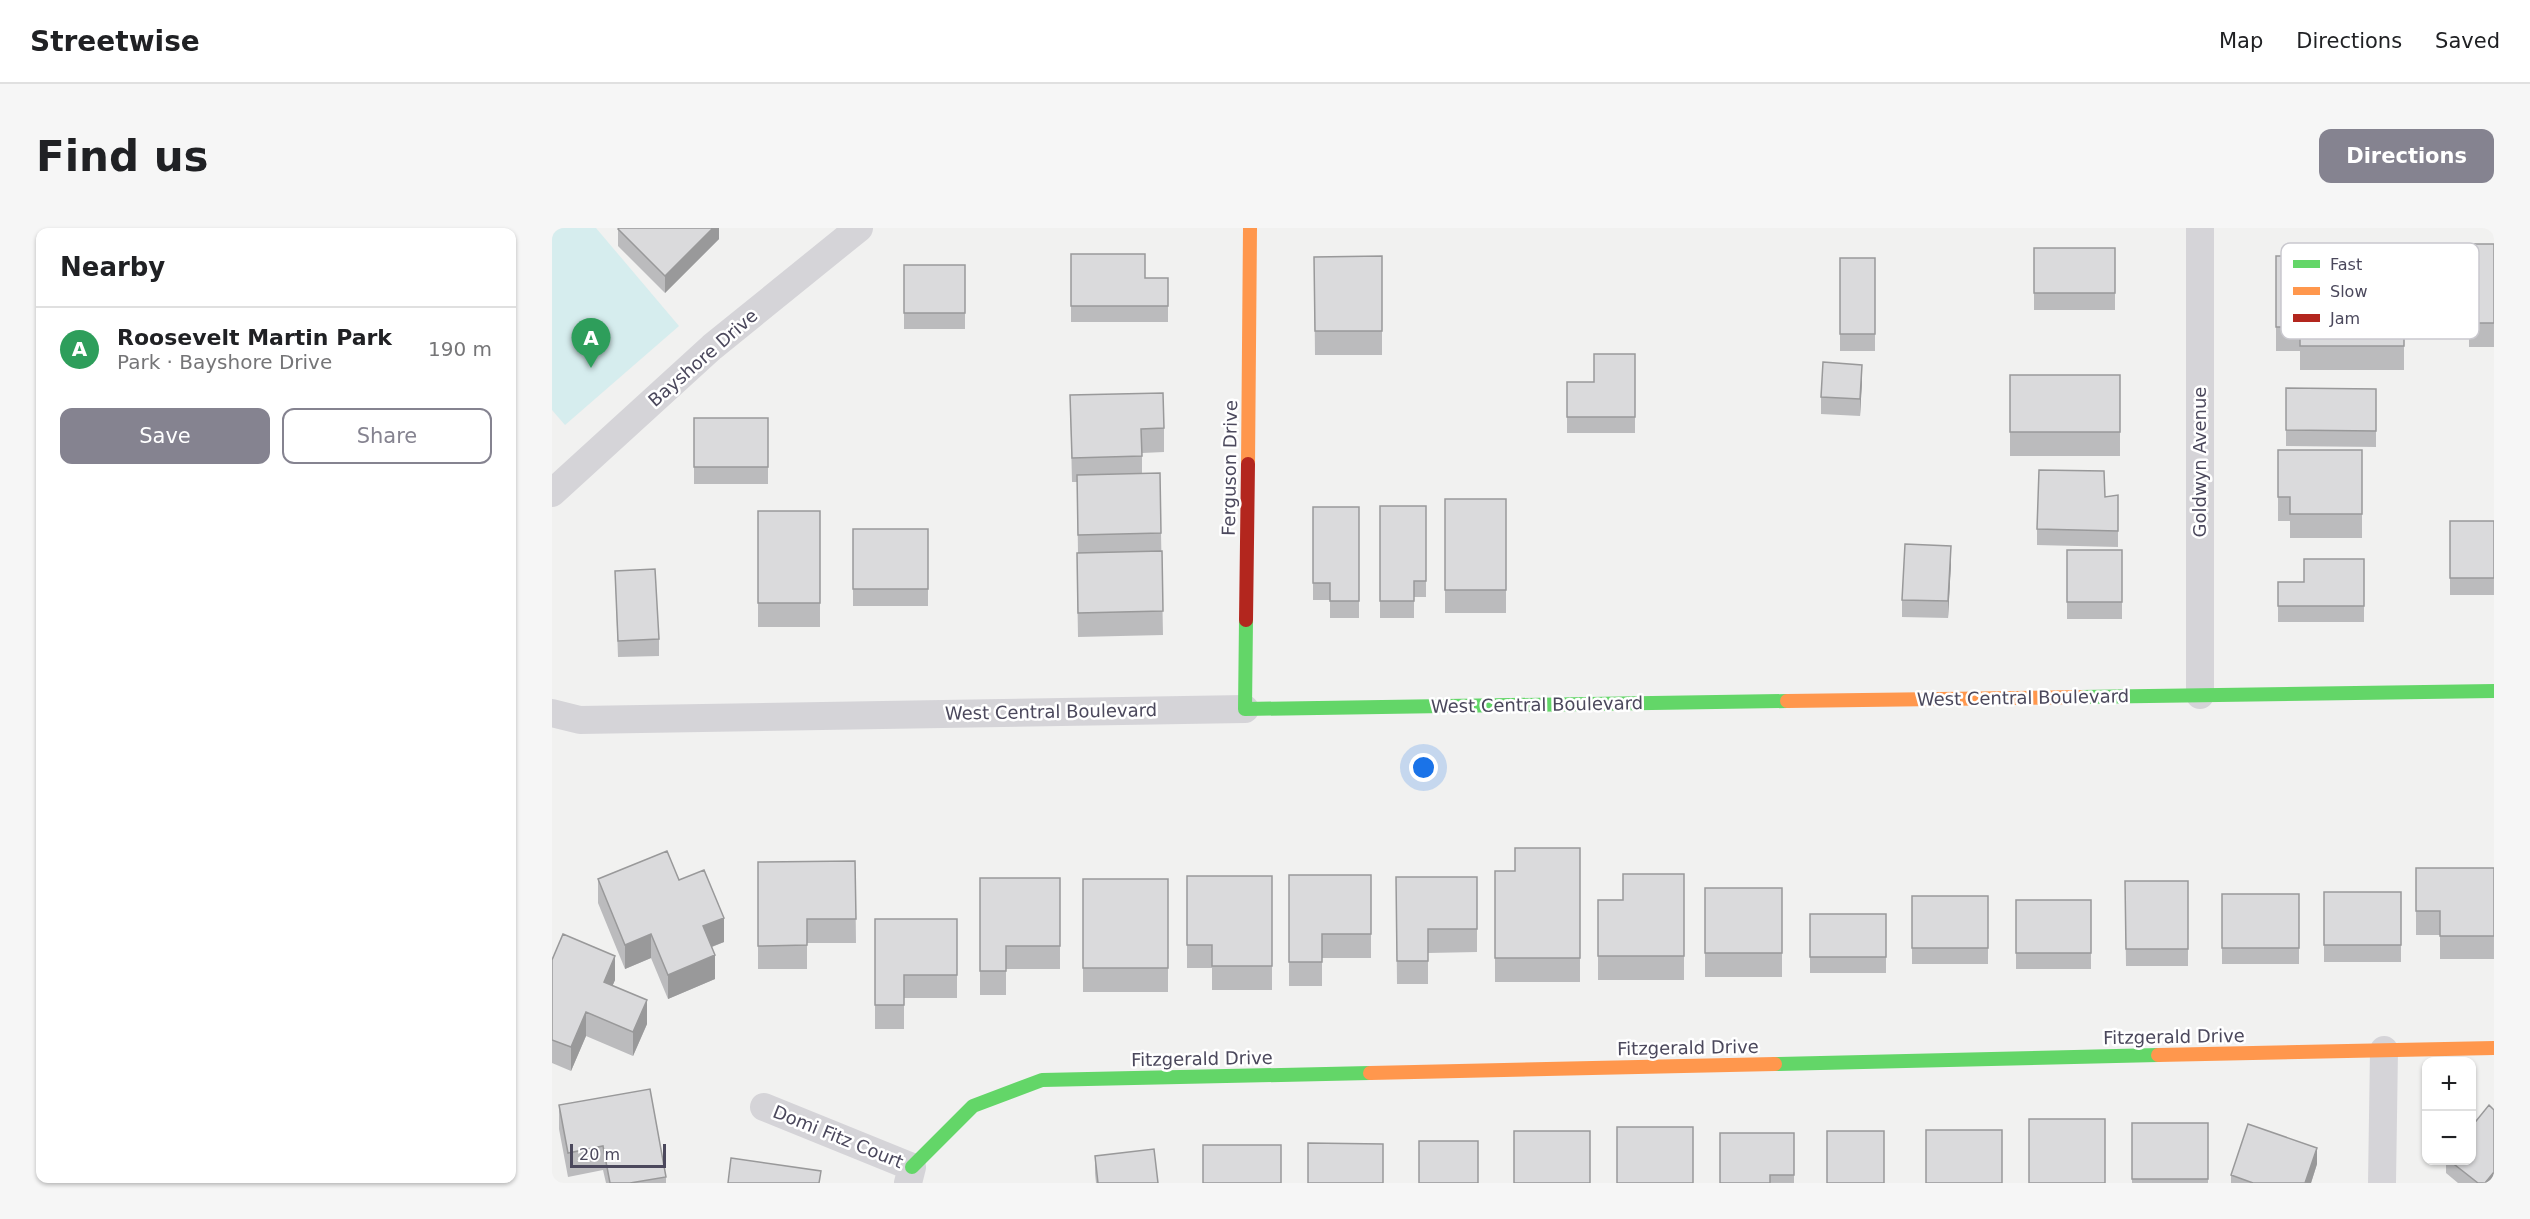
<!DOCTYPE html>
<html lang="en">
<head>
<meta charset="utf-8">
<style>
  :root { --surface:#fff; --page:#f6f6f6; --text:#202124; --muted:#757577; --line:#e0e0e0; --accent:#858390 }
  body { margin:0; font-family:"DejaVu Sans",sans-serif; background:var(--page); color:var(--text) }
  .controls { position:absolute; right:18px; bottom:18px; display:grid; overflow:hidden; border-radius:12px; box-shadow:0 2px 4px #0004 }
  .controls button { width:54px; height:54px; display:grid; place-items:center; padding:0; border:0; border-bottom:2px solid var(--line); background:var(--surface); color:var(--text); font:30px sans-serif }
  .scale { position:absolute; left:18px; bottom:15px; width:96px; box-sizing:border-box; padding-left:6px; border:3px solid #4b485c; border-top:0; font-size:16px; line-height:21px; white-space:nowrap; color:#4b485c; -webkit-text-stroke:4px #fff; paint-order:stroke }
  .you { position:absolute; left:872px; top:540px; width:21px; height:21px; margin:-15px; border:4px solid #fff; border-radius:50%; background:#1a73e8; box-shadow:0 0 0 9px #1a73e833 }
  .badge { display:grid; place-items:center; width:39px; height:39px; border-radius:50%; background:var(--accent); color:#fff; font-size:20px; font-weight:700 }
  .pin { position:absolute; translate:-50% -50px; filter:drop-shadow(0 2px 3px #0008) }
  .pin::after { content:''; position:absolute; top:32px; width:21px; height:18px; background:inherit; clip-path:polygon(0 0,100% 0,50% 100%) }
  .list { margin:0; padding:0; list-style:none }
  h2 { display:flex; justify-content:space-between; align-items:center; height:78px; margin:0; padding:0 24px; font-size:26px }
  h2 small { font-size:20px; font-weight:400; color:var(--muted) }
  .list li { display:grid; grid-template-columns:39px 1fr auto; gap:18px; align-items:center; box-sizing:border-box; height:84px; padding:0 24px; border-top:2px solid var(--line) }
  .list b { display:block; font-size:22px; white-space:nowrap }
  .list p { margin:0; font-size:20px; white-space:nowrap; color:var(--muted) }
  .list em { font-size:20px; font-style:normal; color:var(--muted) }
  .actions { display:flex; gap:12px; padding:18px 24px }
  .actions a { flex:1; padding:14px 0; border:2px solid var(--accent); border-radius:12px; text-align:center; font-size:21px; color:var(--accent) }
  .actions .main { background:var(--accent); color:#fff }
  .map { position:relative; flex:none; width:1942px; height:955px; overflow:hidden; border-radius:12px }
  header { display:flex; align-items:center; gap:36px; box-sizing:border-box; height:84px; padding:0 30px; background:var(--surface); border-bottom:2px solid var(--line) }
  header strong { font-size:28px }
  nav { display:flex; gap:33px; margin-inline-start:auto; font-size:21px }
  .intro { display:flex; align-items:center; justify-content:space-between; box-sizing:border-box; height:144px; padding:0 36px }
  h1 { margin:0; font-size:42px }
  .button { padding:15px 27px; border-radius:12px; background:var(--accent); color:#fff; font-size:21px; font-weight:700 }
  main { display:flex; gap:36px; padding:0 36px }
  aside { flex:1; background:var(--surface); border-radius:12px; box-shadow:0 2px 4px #0004 }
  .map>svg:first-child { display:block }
  .green { fill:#d6edee }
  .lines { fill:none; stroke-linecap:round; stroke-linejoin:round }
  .street { stroke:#d5d4d8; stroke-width:28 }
  .fast { stroke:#63d668; stroke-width:14 }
  .slow { stroke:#ff974d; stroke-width:14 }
  .jam { stroke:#b3261e; stroke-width:14 }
  .wall { fill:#bbbbbd }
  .shaded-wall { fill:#99999a }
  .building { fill:#dadadc; stroke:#99999a; stroke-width:1.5 }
  .labels { text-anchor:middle; stroke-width:5; stroke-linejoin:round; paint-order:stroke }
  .street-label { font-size:18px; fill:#4b485c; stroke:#fff }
  .key { fill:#fff; stroke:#c9c8ce; stroke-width:1.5 }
  .key-label { font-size:16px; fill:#4b485c }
</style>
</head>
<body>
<header>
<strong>Streetwise</strong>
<nav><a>Map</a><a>Directions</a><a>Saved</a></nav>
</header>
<div class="intro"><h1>Find us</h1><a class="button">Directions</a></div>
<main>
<aside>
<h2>Nearby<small></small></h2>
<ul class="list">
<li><span class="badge" style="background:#2e9e5b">A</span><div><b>Roosevelt Martin Park</b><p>Park · Bayshore Drive</p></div><em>190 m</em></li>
</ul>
<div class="actions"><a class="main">Save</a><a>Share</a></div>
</aside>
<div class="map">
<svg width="1942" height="955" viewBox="0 0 1942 955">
  <rect width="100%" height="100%" fill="#f1f1f0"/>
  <path class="green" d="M 0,0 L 44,0 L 127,98 L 13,197 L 0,182 Z"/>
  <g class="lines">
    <path class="street" d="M 1648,0 L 1648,467
      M 0,265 L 160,119 L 307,0
      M 0,485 L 28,492 L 693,481
      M 212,879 L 360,939 L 356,955
      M 1830,955 L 1832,822"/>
    <path class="fast" d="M 694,392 L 693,481 L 1235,473
      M 1528,469 L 1942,463
      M 1223,836 L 1606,827
      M 360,939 L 421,878 L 490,852 L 818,845"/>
    <path class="slow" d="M 696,236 L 698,0
      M 1235,473 L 1528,469
      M 1606,827 L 1942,820
      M 818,845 L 1223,836"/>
    <path class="jam" d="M 694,392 L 696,236"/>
  </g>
  <path class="wall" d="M 167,0 L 167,11 L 113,65 L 66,18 L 66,1 Z
    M 1899,16 L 1942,16 L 1942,119 L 1917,119 L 1917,94 L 1899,94 Z
    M 1482,20 L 1563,20 L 1563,82 L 1482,82 Z
    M 519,26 L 593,50 L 616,50 L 616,94 L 519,94 Z
    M 830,28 L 830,127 L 763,127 L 762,29 Z
    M 1724,28 L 1852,28 L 1852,142 L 1748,142 L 1748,123 L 1724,123 Z
    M 1288,30 L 1323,30 L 1323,123 L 1288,123 Z
    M 352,37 L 413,37 L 413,101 L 352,101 Z
    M 1083,126 L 1083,205 L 1015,205 L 1015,154 L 1042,154 Z
    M 1458,147 L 1568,147 L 1568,228 L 1458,228 Z
    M 1310,153 L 1308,188 L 1269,186 L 1269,169 Z
    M 1734,160 L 1824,161 L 1824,219 L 1734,218 Z
    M 518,167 L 612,200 L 612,224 L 590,225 L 590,245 L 609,305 L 611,407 L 526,409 L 525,349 L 525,325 L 526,325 L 525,254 L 520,254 Z
    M 142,190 L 216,190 L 216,256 L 142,256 Z
    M 1726,222 L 1810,222 L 1810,310 L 1738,310 L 1738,293 L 1726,293 Z
    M 1566,267 L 1566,319 L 1485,317 L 1485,301 L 1553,269 Z
    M 893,271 L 954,271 L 954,385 L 893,385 Z
    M 828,278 L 874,278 L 874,369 L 862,369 L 862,390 L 828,390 Z
    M 761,279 L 807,279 L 807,390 L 778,390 L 778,372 L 761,372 Z
    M 206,283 L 268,283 L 268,399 L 206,399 Z
    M 1898,293 L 1942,293 L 1942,367 L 1898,367 Z
    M 301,301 L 376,301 L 376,378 L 301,378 Z
    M 1515,322 L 1570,322 L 1570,391 L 1515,391 Z
    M 1812,331 L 1812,394 L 1726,394 L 1726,354 L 1752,354 Z
    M 1399,335 L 1396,390 L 1350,389 L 1350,372 Z
    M 63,343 L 107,411 L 107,428 L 66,429 Z
    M 1028,620 L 1028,754 L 943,754 L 943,643 L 963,643 Z
    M 303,633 L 304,715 L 255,715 L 255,741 L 206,741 L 206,634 Z
    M 1864,640 L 1942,640 L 1942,731 L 1888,731 L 1888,707 L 1864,707 Z
    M 1132,646 L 1132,752 L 1046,752 L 1046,672 L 1071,672 Z
    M 737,647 L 819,647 L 819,730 L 770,730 L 770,758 L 737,758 Z
    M 635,648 L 720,648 L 720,762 L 660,762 L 660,740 L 635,740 Z
    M 844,649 L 925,649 L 925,724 L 876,725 L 876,756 L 845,756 Z
    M 428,650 L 508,650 L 508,741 L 454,741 L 454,767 L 428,767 Z
    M 46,651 L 172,714 L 160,719 L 163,751 L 116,771 L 99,730 L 73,741 L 46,675 Z
    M 531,651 L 616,651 L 616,764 L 531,764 Z
    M 1573,653 L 1636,653 L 1636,738 L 1574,738 Z
    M 1153,660 L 1230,660 L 1230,749 L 1153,749 Z
    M 1772,664 L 1849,664 L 1849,734 L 1772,734 Z
    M 1670,666 L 1747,666 L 1747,736 L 1670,736 Z
    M 1360,668 L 1436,668 L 1436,736 L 1360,736 Z
    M 1464,672 L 1539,672 L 1539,741 L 1464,741 Z
    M 1258,686 L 1334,686 L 1334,745 L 1258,745 Z
    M 323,691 L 405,691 L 405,770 L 352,770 L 352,801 L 323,801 Z
    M 0,732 L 63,752 L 60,758 L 95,796 L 81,828 L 34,808 L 19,843 L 0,835 Z
    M 7,877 L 114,949 L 114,955 L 54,955 L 51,942 L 16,949 L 7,901 Z
    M 1580,895 L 1656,895 L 1656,955 L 1580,955 Z
    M 1242,905 L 1242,955 L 1168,955 Z
    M 543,928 L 606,955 L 544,955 L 543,945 Z
    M 1894,933 L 1920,933 L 1942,955 L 1906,955 L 1894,945 Z
    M 1765,936 L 1759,955 L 1679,955 L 1679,947 Z"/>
  <path class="shaded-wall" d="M 161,0 L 167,0 L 167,11 L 113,65 L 113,48 Z
    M 1310,137 L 1310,153 L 1308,188 L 1308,171 Z
    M 1399,318 L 1399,335 L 1396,390 L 1396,373 Z
    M 172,690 L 172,714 L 151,722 L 151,698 Z
    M 99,706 L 99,730 L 73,741 L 73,717 Z
    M 163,727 L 163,751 L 116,771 L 116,747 Z
    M 63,728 L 63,752 L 52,778 L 52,754 Z
    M 95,772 L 95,796 L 81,828 L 81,804 Z
    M 34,784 L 34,808 L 19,843 L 19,819 Z
    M 1765,920 L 1765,936 L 1759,955 L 1753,955 Z
    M 1942,944 L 1942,955 L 1933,955 Z"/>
  <path class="building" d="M 67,0 L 161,0 L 113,48 L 66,1 Z
    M 1899,16 L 1942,16 L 1942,95 L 1917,95 L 1917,70 L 1899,70 Z
    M 1482,20 L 1563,20 L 1563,65 L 1482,65 Z
    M 519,26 L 593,26 L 593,50 L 616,50 L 616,78 L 519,78 Z
    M 830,28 L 830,103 L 763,103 L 762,29 Z
    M 1724,28 L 1852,28 L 1852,118 L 1748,118 L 1748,99 L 1724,99 Z
    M 1288,30 L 1323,30 L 1323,106 L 1288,106 Z
    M 352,37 L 413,37 L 413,85 L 352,85 Z
    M 1042,126 L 1083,126 L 1083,189 L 1015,189 L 1015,154 L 1042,154 Z
    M 1271,134 L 1310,137 L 1308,171 L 1269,169 Z
    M 1458,147 L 1568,147 L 1568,204 L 1458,204 Z
    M 1734,160 L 1824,161 L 1824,203 L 1734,202 Z
    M 611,165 L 612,200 L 589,201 L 590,228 L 520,230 L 518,167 Z
    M 142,190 L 216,190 L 216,239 L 142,239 Z
    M 1726,222 L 1810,222 L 1810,286 L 1738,286 L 1738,269 L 1726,269 Z
    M 1487,242 L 1552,243 L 1553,269 L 1566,267 L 1566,303 L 1485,301 Z
    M 608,245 L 609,305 L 526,307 L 525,247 Z
    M 893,271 L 954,271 L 954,362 L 893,362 Z
    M 828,278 L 874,278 L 874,353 L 862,353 L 862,373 L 828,373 Z
    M 761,279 L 807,279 L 807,373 L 778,373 L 778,355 L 761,355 Z
    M 206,283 L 268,283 L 268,375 L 206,375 Z
    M 1898,293 L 1942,293 L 1942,350 L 1898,350 Z
    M 301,301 L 376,301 L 376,361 L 301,361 Z
    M 1353,316 L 1399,318 L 1396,373 L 1350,372 Z
    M 1515,322 L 1570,322 L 1570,374 L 1515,374 Z
    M 610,323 L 611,383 L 526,385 L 525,325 Z
    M 1752,331 L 1812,331 L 1812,378 L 1726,378 L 1726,354 L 1752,354 Z
    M 103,341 L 107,411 L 66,413 L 63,343 Z
    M 963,620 L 1028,620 L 1028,730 L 943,730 L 943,643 L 963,643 Z
    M 115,623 L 127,652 L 152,642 L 172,690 L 151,698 L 163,727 L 116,747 L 99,706 L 73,717 L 46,651 Z
    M 303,633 L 304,691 L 255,691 L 255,717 L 206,718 L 206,634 Z
    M 1864,640 L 1942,640 L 1942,708 L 1888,708 L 1888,683 L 1864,683 Z
    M 1071,646 L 1132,646 L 1132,728 L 1046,728 L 1046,672 L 1071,672 Z
    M 737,647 L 819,647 L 819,706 L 770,706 L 770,734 L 737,734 Z
    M 635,648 L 720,648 L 720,738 L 660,738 L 660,717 L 635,717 Z
    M 844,649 L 925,649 L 925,701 L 876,701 L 876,733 L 845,733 Z
    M 428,650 L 508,650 L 508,718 L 454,718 L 454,743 L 428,743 Z
    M 531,651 L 616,651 L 616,740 L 531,740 Z
    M 1573,653 L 1636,653 L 1636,721 L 1574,721 Z
    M 1153,660 L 1230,660 L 1230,725 L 1153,725 Z
    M 1772,664 L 1849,664 L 1849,717 L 1772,717 Z
    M 1670,666 L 1747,666 L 1747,720 L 1670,720 Z
    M 1360,668 L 1436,668 L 1436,720 L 1360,720 Z
    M 1464,672 L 1539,672 L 1539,725 L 1464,725 Z
    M 1258,686 L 1334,686 L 1334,729 L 1258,729 Z
    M 323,691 L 405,691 L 405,747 L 352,747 L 352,777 L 323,777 Z
    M 11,706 L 63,728 L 52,754 L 95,772 L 81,804 L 34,784 L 19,819 L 0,812 L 0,732 Z
    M 98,861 L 114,949 L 78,955 L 58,955 L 51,918 L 16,925 L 7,877 Z
    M 1937,877 L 1942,882 L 1942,944 L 1933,955 L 1926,955 L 1898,933 L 1920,933 L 1920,898 Z
    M 1477,891 L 1553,891 L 1553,955 L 1477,955 Z
    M 1580,895 L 1656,895 L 1656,951 L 1580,951 Z
    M 1696,896 L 1765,920 L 1753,955 L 1701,955 L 1679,947 Z
    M 1065,899 L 1141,899 L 1141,955 L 1065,955 Z
    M 1374,902 L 1450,902 L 1450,955 L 1374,955 Z
    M 962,903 L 1038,903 L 1038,955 L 962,955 Z
    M 1275,903 L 1332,903 L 1332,955 L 1275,955 Z
    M 1168,905 L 1242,905 L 1242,947 L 1218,947 L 1218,955 L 1168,955 Z
    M 867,913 L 926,913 L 926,955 L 867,955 Z
    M 756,915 L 831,916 L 831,955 L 756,955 Z
    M 651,917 L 729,917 L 729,955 L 651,955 Z
    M 602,921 L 606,955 L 546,955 L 543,928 Z
    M 179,930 L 269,943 L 267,955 L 176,955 Z"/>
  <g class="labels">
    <g class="street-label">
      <text transform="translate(151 130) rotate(-41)" y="6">Bayshore Drive</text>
      <text transform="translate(1648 234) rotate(-90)" y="6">Goldwyn Avenue</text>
      <text transform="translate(678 240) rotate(-89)" y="6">Ferguson Drive</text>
      <text transform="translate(1471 470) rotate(-1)" y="6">West Central Boulevard</text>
      <text transform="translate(985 477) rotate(-1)" y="6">West Central Boulevard</text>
      <text transform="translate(499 484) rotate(-1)" y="6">West Central Boulevard</text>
      <text transform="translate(1622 809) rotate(-1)" y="6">Fitzgerald Drive</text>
      <text transform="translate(1136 820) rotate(-1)" y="6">Fitzgerald Drive</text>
      <text transform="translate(650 831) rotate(-1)" y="6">Fitzgerald Drive</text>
      <text transform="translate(286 909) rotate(22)" y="6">Domi Fitz Court</text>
    </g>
  </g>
  <rect x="1729" y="15" width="198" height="96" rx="9" class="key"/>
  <rect x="1741" y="32" width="27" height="8" fill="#63d668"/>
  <rect x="1741" y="59" width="27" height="8" fill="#ff974d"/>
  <rect x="1741" y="86" width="27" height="8" fill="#b3261e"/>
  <g class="key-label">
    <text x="1778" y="42">Fast</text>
    <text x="1778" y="69">Slow</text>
    <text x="1778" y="96">Jam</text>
  </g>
</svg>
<div class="controls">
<button>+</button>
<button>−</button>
</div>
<div class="scale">20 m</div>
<div class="you"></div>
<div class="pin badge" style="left:39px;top:140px;background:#2e9e5b">A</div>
</div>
</main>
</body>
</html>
